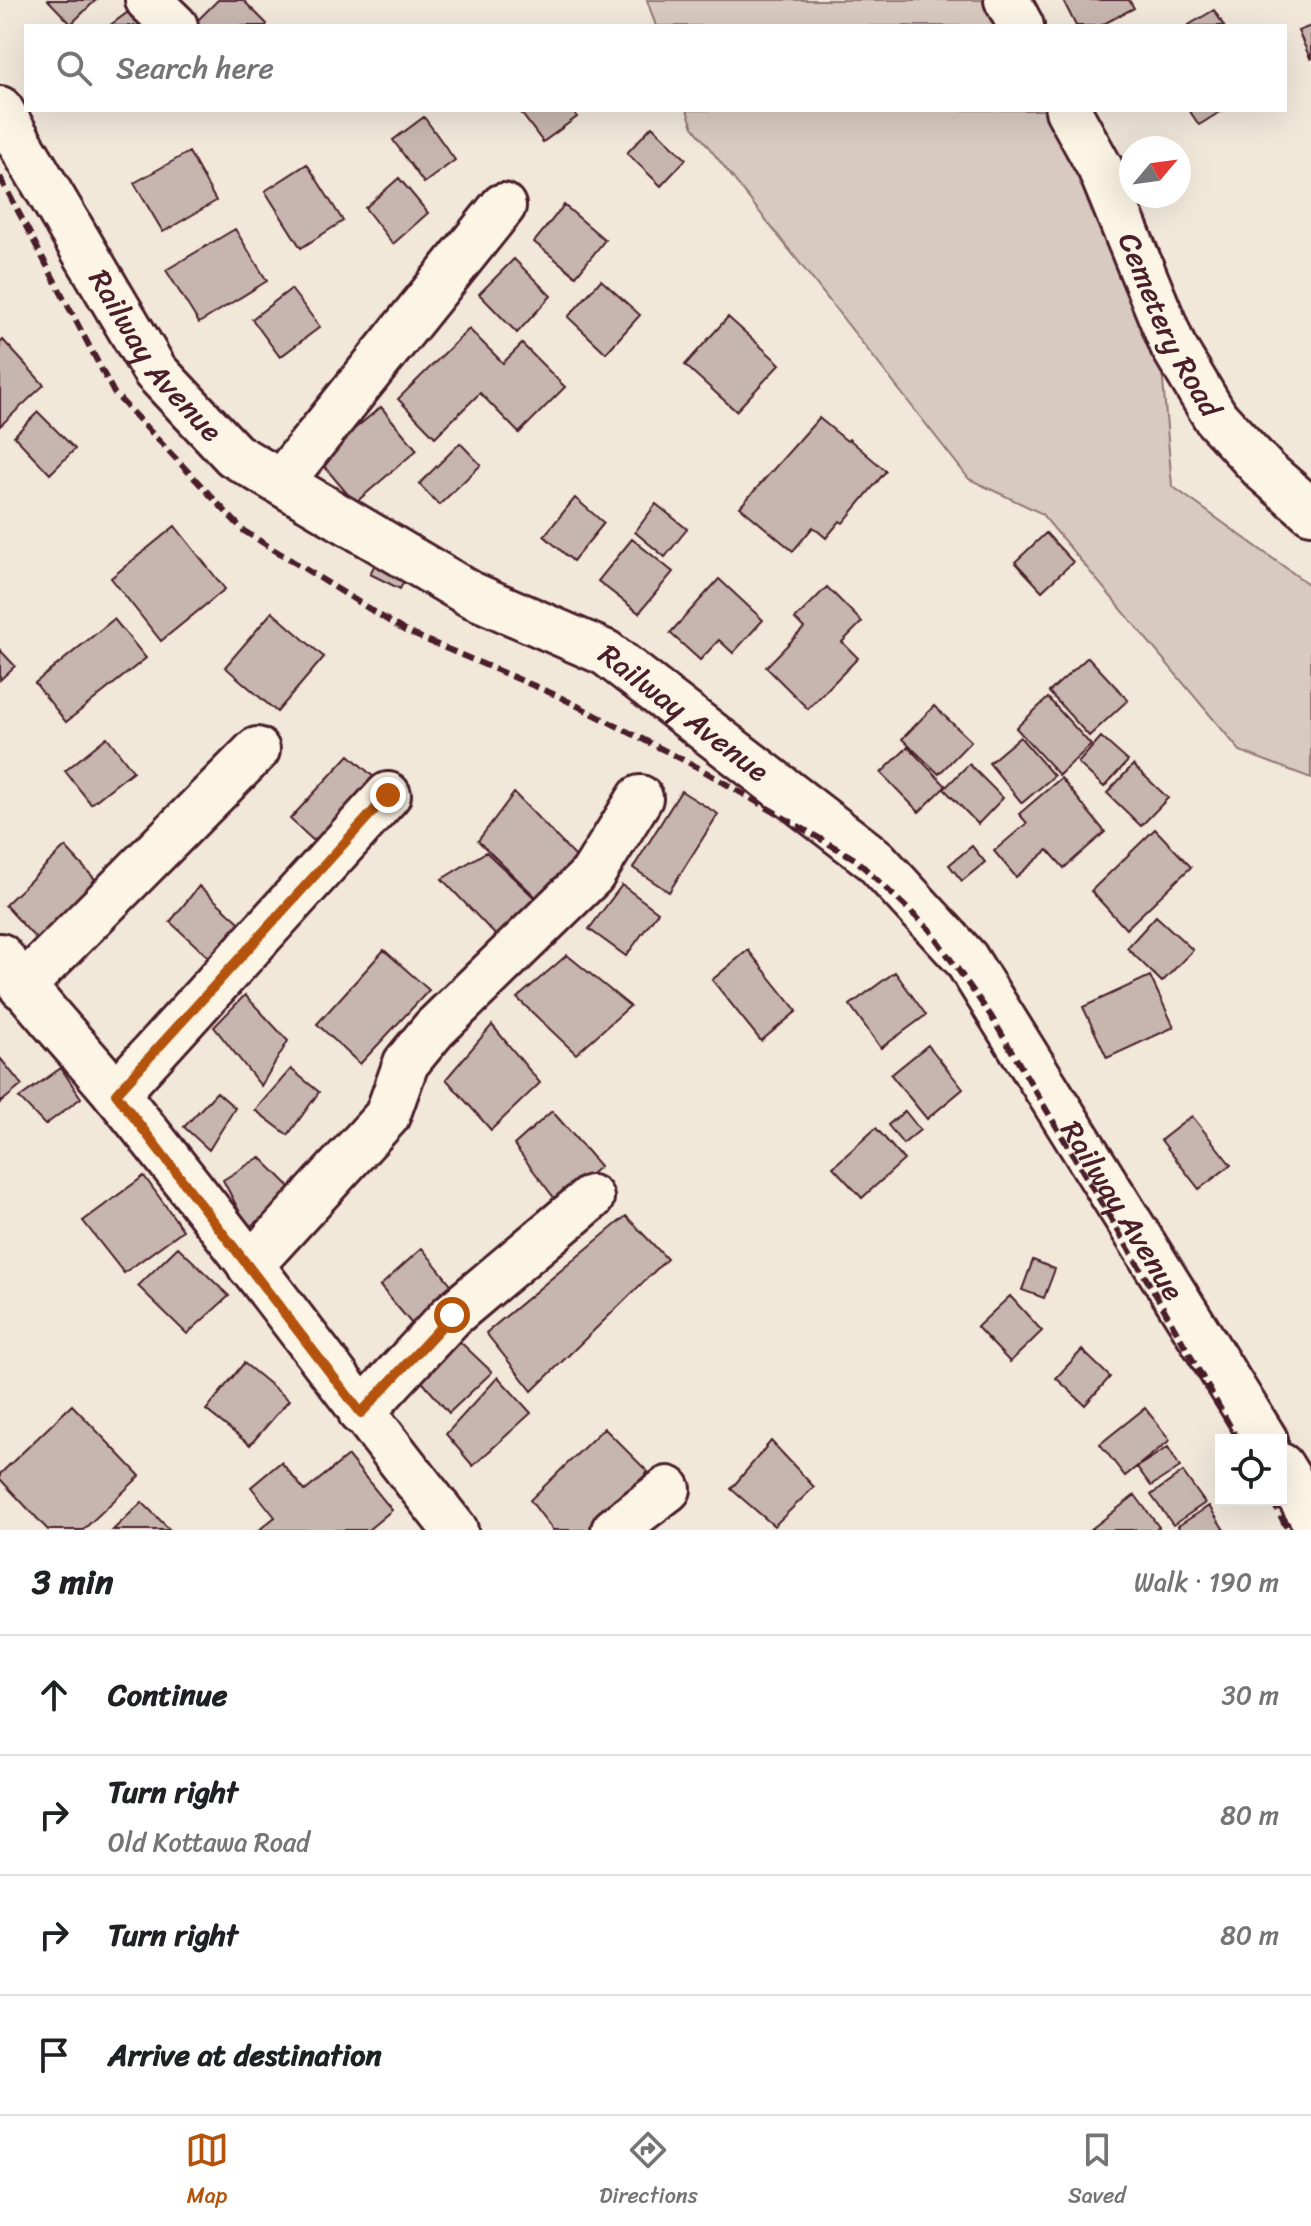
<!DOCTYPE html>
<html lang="en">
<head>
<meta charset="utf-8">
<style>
  :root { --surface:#fff; --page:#f2f2f2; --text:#202124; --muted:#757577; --line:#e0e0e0; --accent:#b45309 }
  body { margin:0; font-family:Sriracha,sans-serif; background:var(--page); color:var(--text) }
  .controls { position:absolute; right:24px; bottom:24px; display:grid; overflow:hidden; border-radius:0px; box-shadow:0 8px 32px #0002 }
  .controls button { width:72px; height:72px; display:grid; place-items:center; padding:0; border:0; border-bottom:2px solid var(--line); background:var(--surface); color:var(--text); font:40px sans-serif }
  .compass { position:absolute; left:1119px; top:136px; width:72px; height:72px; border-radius:50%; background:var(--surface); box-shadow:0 8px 32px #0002; rotate:61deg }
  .stop { position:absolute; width:24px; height:24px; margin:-18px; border:6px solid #b45309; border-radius:50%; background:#fff }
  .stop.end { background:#b45309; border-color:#fff; box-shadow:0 2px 8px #0008 }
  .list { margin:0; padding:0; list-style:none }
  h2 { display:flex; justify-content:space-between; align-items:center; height:104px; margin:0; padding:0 32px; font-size:34px }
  h2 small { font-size:26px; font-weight:400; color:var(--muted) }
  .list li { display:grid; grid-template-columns:52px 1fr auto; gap:24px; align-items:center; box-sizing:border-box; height:120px; padding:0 32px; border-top:2px solid var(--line) }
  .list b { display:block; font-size:30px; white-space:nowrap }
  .list p { margin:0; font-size:26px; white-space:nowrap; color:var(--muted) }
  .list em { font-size:26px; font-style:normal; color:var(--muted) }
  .icon { flex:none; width:44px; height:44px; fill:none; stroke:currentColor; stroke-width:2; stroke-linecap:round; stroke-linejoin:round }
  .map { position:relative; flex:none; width:1311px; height:1530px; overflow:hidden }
  .search { position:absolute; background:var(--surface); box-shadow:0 8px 32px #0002; left:24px; right:24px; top:24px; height:88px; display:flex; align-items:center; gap:20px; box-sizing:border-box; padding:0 28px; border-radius:0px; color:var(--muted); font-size:30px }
  .sheet { height:584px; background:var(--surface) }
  nav { display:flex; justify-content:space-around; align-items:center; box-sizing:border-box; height:112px; border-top:2px solid var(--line); background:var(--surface); font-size:22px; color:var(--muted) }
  nav a { display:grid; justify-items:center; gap:4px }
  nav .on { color:var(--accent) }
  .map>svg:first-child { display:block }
  .green { fill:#d8cac0; stroke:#917476; stroke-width:2 }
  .building { fill:#c7b6af; stroke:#4a1f2b; stroke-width:2 }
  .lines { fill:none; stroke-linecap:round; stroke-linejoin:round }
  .minor-casing { stroke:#4a1f2b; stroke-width:50 }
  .minor { stroke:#fcf5e5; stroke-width:44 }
  .rail { stroke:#4a1f2b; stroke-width:6; stroke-dasharray:12 6; stroke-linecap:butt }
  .route { stroke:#b45309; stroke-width:10 }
  .labels { text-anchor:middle; stroke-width:8; stroke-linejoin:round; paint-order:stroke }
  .street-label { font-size:30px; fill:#4a1f2b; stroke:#fcf5e5 }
</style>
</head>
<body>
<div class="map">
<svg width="1311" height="1530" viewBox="0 0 1311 1530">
  <rect width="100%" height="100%" fill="#f1e8da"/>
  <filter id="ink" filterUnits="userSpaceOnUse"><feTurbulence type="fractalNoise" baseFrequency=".0125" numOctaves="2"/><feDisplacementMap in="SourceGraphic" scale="16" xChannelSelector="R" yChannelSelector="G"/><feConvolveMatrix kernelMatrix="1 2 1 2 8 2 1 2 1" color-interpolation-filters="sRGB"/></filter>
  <g filter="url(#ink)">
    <path class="green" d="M 647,0 L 997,0 L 1016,26 L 656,26 Z
      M 687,110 L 1066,110 L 1153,264 L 1172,486 L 1311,586 L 1311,778 L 1240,751 L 1041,513 L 969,479 L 693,127 Z"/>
    <path class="building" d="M 48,0 L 96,0 L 71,24 Z
      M 218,0 L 243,0 L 267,24 L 266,26 L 196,26 L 194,24 Z
      M 1063,0 L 1129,0 L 1134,8 L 1100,26 L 1076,26 Z
      M 135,7 L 148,26 L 109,26 Z
      M 1214,10 L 1224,26 L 1187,26 Z
      M 1311,26 L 1311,60 L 1298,31 Z
      M 519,110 L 572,110 L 577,117 L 543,142 Z
      M 1189,110 L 1223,110 L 1199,125 Z
      M 424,117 L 455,160 L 424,183 L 393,140 Z
      M 652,126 L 686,159 L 661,186 L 627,153 Z
      M 189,152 L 216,201 L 163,232 L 134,183 Z
      M 307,164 L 343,221 L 301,248 L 265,191 Z
      M 399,178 L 428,213 L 393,244 L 365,208 Z
      M 564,205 L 605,240 L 576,276 L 534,242 Z
      M 235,229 L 267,281 L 199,323 L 166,270 Z
      M 514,259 L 551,296 L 517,333 L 479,294 Z
      M 601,280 L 640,315 L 606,353 L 568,317 Z
      M 291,289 L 320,327 L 280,357 L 252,319 Z
      M 728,317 L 780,364 L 736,411 L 685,365 Z
      M 469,329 L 503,363 L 522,344 L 565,387 L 519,433 L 480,393 L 435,437 L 398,399 Z
      M 3,340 L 44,385 L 0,426 L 0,343 Z
      M 381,407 L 417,450 L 355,503 L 318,459 Z
      M 38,412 L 75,449 L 50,474 L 14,436 Z
      M 819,418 L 847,441 L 849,439 L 886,471 L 843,523 L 840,521 L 826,538 L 813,527 L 793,551 L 740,507 Z
      M 460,443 L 481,465 L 439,505 L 419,484 Z
      M 575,498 L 604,523 L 573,561 L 544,536 Z
      M 656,504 L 687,529 L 665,557 L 635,532 Z
      M 175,526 L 225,589 L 161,641 L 111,578 Z
      M 1046,533 L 1073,562 L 1042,591 L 1015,562 Z
      M 632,539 L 673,572 L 639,613 L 598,581 Z
      M 382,550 L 412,566 L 400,589 L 370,574 Z
      M 719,579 L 763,620 L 733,653 L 719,640 L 700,660 L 670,633 Z
      M 827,587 L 862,622 L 842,642 L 858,658 L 808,709 L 766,667 L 804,628 L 795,619 Z
      M 272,612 L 324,657 L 277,712 L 225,667 Z
      M 114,619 L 146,658 L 66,722 L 35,683 Z
      M 0,650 L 15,666 L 0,680 Z
      M 1088,657 L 1128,700 L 1089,736 L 1049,692 Z
      M 1048,698 L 1091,745 L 1059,775 L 1016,728 Z
      M 934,706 L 971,741 L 939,774 L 902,739 Z
      M 107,737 L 133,771 L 91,804 L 65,771 Z
      M 1020,737 L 1054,776 L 1022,803 L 989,763 Z
      M 1101,737 L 1128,761 L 1104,787 L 1078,763 Z
      M 908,747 L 946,786 L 919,812 L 881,773 Z
      M 349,755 L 386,788 L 327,853 L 290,819 Z
      M 969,764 L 1003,798 L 978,824 L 944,789 Z
      M 1133,765 L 1168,798 L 1141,826 L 1107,793 Z
      M 1061,778 L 1105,832 L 1064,868 L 1048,850 L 1016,877 L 994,851 L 1027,823 L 1019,814 Z
      M 681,791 L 718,814 L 669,892 L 633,868 Z
      M 514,793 L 578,859 L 542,903 L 478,841 Z
      M 1155,829 L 1191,867 L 1126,929 L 1091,891 Z
      M 972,846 L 985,862 L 962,881 L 949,865 Z
      M 65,847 L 106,891 L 48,952 L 5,905 Z
      M 486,852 L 540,903 L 503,943 L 442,879 Z
      M 622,885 L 658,912 L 626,956 L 589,929 Z
      M 199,886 L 257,938 L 226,973 L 170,922 Z
      M 1156,916 L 1193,950 L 1162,982 L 1127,948 Z
      M 384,950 L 429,990 L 360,1064 L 317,1024 Z
      M 748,950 L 797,1011 L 761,1041 L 712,980 Z
      M 567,955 L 630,1006 L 576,1054 L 517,998 Z
      M 895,972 L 926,1015 L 881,1048 L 850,1005 Z
      M 1150,976 L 1174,1027 L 1107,1058 L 1083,1007 Z
      M 245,995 L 288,1041 L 261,1086 L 214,1027 Z
      M 492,1025 L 540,1083 L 491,1130 L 446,1079 Z
      M 928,1045 L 963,1089 L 927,1119 L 891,1075 Z
      M 0,1058 L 22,1085 L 0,1103 Z
      M 61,1068 L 81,1098 L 45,1125 L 19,1098 Z
      M 291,1069 L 319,1092 L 288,1135 L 255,1110 Z
      M 217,1092 L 235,1108 L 209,1150 L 184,1127 Z
      M 552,1111 L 600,1166 L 558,1203 L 514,1145 Z
      M 905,1111 L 920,1130 L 903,1144 L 888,1125 Z
      M 1192,1116 L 1231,1165 L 1199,1189 L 1161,1140 Z
      M 876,1128 L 904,1160 L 862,1198 L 833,1167 Z
      M 260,1157 L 295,1192 L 248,1228 L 223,1180 Z
      M 144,1176 L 183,1230 L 124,1273 L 83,1221 Z
      M 626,1216 L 667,1259 L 532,1391 L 486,1333 Z
      M 178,1247 L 229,1296 L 187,1334 L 138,1286 Z
      M 422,1248 L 461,1297 L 422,1336 L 380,1286 Z
      M 1033,1260 L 1055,1269 L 1044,1298 L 1022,1290 Z
      M 1010,1296 L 1042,1331 L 1010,1362 L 977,1327 Z
      M 456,1338 L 492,1372 L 449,1413 L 418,1377 Z
      M 1082,1350 L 1110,1377 L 1085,1405 L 1056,1378 Z
      M 244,1363 L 289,1400 L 250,1445 L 206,1410 Z
      M 498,1377 L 531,1413 L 473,1466 L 446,1434 Z
      M 72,1405 L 140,1476 L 83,1530 L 48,1530 L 0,1479 L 0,1474 Z
      M 1145,1408 L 1170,1440 L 1125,1476 L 1100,1444 Z
      M 604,1428 L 648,1472 L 591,1530 L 553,1530 L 530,1500 Z
      M 771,1441 L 814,1487 L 774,1526 L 731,1489 Z
      M 1168,1447 L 1180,1467 L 1151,1486 L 1137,1467 Z
      M 348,1456 L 392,1510 L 368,1530 L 259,1530 L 275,1517 L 251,1487 L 281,1462 L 305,1491 Z
      M 1183,1472 L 1205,1503 L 1173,1525 L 1151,1495 Z
      M 1135,1495 L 1159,1527 L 1155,1530 L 1090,1530 Z
      M 142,1502 L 170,1530 L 113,1530 Z
      M 1209,1506 L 1224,1530 L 1180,1530 L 1178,1526 Z"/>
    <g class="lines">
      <defs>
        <g id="minor">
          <path d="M 148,0 L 175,26"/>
          <path d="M 1007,0 L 1021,26"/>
          <path id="s1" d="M 0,109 L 155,371 L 234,455 L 470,594 L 606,653 L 875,860 L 966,959 L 1265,1440"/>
          <path id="s2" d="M 1068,110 L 1100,168 L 1173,346 L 1216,418 L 1265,471 L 1311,511"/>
          <path d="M 281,482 L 503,206"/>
          <path d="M 0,956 C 36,1005 78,1048 117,1095 C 233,1237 340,1386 455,1530"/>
          <path d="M 22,987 L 257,750"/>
          <path d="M 116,1094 L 388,795"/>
          <path d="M 250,1266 L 387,1116 L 406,1063 L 434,1029 L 592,875 L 640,798"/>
          <path d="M 361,1413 L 452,1315 L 591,1198"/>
          <path d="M 1281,1466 L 1311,1515"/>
          <path d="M 614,1530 L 668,1489"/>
        </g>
      </defs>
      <use href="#minor" class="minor-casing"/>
      <use href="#minor" class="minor"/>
      <path class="rail" d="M 0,177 L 114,393 L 244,531 L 405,631 L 558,696 L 697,767 L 855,859 L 929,929 L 991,1016 L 1160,1302 L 1238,1440
        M 1272,1500 L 1288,1530"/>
    </g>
  </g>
  <g class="lines" filter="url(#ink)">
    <path class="route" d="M 388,795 L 116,1094 L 361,1413 L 452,1315"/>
  </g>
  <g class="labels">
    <g class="street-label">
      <text dy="10" stroke="none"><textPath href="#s2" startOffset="238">Cemetery Road</textPath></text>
      <text dy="10" stroke="none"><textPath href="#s1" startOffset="292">Railway Avenue</textPath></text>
      <text dy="10" stroke="none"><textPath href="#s1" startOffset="940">Railway Avenue</textPath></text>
      <text dy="10" stroke="none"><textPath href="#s1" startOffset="1612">Railway Avenue</textPath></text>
    </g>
  </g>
</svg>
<div class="controls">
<button><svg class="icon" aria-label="locate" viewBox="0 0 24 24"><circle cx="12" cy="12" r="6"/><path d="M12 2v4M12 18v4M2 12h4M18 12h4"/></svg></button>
</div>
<svg class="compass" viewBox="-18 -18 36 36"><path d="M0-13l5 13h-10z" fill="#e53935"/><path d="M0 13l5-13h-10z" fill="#757577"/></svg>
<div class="stop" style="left:452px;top:1315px"></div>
<div class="stop end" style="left:388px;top:795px"></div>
<div class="search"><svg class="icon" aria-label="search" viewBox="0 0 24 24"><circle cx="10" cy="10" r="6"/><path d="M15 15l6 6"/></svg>Search here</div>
</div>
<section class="sheet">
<h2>3 min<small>Walk · 190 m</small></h2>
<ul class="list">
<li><svg class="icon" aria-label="ahead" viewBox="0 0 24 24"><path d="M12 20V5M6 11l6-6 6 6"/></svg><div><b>Continue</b></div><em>30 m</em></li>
<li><svg class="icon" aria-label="right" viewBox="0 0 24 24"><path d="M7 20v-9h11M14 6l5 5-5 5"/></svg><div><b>Turn right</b><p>Old Kottawa Road</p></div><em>80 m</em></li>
<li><svg class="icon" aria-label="right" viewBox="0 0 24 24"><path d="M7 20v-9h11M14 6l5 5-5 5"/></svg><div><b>Turn right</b></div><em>80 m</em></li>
<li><svg class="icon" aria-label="arrive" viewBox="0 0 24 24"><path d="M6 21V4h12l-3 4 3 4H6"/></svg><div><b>Arrive at destination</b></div></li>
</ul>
</section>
<nav>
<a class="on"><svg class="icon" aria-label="map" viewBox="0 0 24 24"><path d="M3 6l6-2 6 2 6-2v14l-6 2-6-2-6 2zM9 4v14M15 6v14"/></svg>Map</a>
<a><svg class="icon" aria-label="directions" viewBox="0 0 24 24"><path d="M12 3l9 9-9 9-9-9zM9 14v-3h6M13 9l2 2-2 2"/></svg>Directions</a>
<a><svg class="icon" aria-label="saved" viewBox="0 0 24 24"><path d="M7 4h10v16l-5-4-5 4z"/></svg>Saved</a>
</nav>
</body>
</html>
